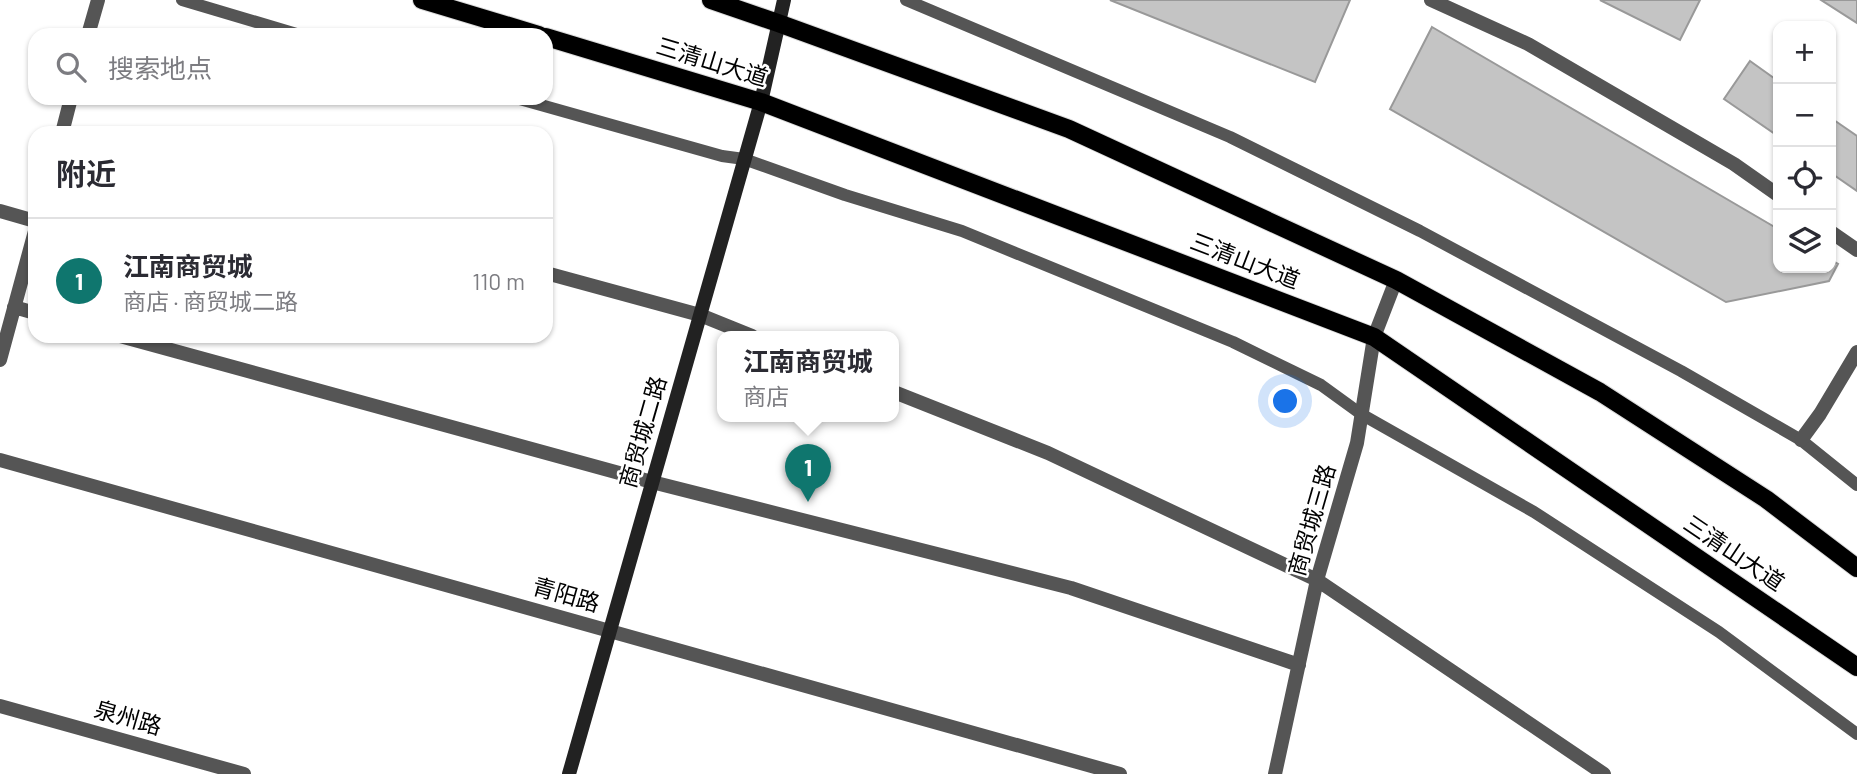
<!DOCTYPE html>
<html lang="zh">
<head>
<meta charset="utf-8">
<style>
  :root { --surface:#fff; --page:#f7f7f7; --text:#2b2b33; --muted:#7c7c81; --line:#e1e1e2; --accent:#0f766e }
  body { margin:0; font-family:Barlow,"Noto Sans SC",sans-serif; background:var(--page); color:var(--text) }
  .controls { position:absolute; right:21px; top:21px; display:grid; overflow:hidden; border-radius:14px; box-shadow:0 2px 5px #0004 }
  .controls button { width:63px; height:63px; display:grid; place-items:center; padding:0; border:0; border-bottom:2px solid var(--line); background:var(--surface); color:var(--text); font:35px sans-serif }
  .you { position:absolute; left:1286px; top:402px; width:24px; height:24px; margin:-18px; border:5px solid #fff; border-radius:50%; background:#1a73e8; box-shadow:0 0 0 10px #1a73e833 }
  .badge { display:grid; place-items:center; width:46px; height:46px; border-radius:50%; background:var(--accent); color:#fff; font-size:23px; font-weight:700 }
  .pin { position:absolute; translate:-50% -58px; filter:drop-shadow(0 2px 4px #0008) }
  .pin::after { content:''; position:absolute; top:37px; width:24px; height:21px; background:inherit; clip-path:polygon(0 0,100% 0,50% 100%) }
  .popup { position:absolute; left:717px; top:331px; width:182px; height:91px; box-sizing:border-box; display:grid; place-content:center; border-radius:14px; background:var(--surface); filter:drop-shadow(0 2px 5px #0005); font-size:23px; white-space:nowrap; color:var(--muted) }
  .popup b { font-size:26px; color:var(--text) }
  .popup::after { content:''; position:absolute; left:50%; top:100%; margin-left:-14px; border:14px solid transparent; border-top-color:var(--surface) }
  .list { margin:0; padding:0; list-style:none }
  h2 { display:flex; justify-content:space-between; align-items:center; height:91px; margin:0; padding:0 28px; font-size:30px }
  h2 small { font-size:23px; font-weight:400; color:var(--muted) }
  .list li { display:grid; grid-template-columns:46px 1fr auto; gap:21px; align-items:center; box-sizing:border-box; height:126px; padding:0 28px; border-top:2px solid var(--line) }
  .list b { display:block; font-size:26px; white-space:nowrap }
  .list p { margin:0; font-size:23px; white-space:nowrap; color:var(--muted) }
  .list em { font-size:23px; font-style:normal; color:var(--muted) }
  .icon { flex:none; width:38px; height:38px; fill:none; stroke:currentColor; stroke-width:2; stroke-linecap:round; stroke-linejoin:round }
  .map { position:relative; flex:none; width:1857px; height:774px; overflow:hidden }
  .search { position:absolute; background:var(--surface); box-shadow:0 2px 5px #0004; left:28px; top:28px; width:525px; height:77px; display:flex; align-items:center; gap:18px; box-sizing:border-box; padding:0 24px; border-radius:21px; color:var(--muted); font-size:26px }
  .panel { position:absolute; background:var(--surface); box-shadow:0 2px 5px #0004; left:28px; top:126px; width:525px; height:217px; border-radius:21px }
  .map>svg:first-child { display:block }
  .building { fill:#c4c4c4; stroke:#999; stroke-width:2 }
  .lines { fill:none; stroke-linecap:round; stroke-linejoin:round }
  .primary-casing { stroke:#dbdbdb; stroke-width:20 }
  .lane { stroke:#555; stroke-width:12 }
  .street { stroke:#555; stroke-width:14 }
  .secondary { stroke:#222; stroke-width:14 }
  .primary { stroke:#000; stroke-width:18 }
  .labels { text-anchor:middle; stroke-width:5; stroke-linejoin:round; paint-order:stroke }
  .street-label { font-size:23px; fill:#000; stroke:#fff }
</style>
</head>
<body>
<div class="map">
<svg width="1857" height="774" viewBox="0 0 1857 774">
  <rect width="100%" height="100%" fill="#fff"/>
  <path class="building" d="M 1110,0 L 1350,0 L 1315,82 Z
    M 1600,0 L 1700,0 L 1680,40 Z
    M 1821,0 L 1857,0 L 1857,23 Z
    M 1432,27 L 1778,229 L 1778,268 L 1831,268 L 1831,260 L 1838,264 L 1829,281 L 1726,302 L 1390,109 Z
    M 1750,61 L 1778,81 L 1778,136 L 1724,99 Z
    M 1831,118 L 1857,136 L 1857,191 L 1831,173 Z"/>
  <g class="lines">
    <defs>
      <path id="primary" d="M 422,0 L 539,35
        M 711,0 L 778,23 L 1069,129 L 1396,280 L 1600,392 L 1766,499 L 1857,568
        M 546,37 L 761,102 L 1374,337 L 1857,667"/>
    </defs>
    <use href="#primary" class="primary-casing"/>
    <path class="lane" d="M 182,0 L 300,35
      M 906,0 L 1230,137 L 1420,231 L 1681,371 L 1801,440 L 1857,485
      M 516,98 L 722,156 L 744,159 L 845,195 L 962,231 L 1233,342 L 1321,385 L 1361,414 L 1534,512 L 1719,632 L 1857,734"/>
    <path class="street" d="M 1431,0 L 1528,44 L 1734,164 L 1778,195
      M 88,35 L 98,0
      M 62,133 L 71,98
      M 0,211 L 35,221
      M 1831,232 L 1857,250
      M 546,273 L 700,315 L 752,336
      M 14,307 L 35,313
      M 120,336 L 652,482 L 1071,588 L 1299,665
      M 0,360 L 35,231
      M 894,392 L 1048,453 L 1317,580 L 1604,774
      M 1801,440 L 1820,414 L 1857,352
      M 0,460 L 1120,774
      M 0,706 L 244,774
      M 1275,774 L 1317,580 L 1357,443 L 1374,337 L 1396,280"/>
    <path class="secondary" d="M 569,774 L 761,102 L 784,0"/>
    <use href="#primary" class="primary"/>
  </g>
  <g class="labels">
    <g class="street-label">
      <text transform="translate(712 62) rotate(17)" y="8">三清山大道</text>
      <text transform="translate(1245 261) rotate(21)" y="8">三清山大道</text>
      <text transform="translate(643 432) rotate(-74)" y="8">商贸城二路</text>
      <text transform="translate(1312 520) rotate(-74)" y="8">商贸城三路</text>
      <text transform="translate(1734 553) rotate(34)" y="8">三清山大道</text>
      <text transform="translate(566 595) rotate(16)" y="8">青阳路</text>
      <text transform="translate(128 718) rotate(16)" y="8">泉州路</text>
    </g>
  </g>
</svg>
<div class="controls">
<button>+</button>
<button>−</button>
<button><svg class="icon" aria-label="locate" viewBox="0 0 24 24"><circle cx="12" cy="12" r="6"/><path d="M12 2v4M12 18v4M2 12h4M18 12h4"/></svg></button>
<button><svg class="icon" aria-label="layers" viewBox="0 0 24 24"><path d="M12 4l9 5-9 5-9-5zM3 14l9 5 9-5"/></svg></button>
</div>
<div class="you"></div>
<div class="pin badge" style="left:808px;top:502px">1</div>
<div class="popup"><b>江南商贸城</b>商店</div>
<div class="search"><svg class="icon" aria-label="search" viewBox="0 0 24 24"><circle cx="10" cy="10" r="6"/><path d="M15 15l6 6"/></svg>搜索地点</div>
<section class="panel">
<h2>附近<small></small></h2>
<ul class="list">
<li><span class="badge">1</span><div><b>江南商贸城</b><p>商店 · 商贸城二路</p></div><em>110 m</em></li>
</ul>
</section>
</div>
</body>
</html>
